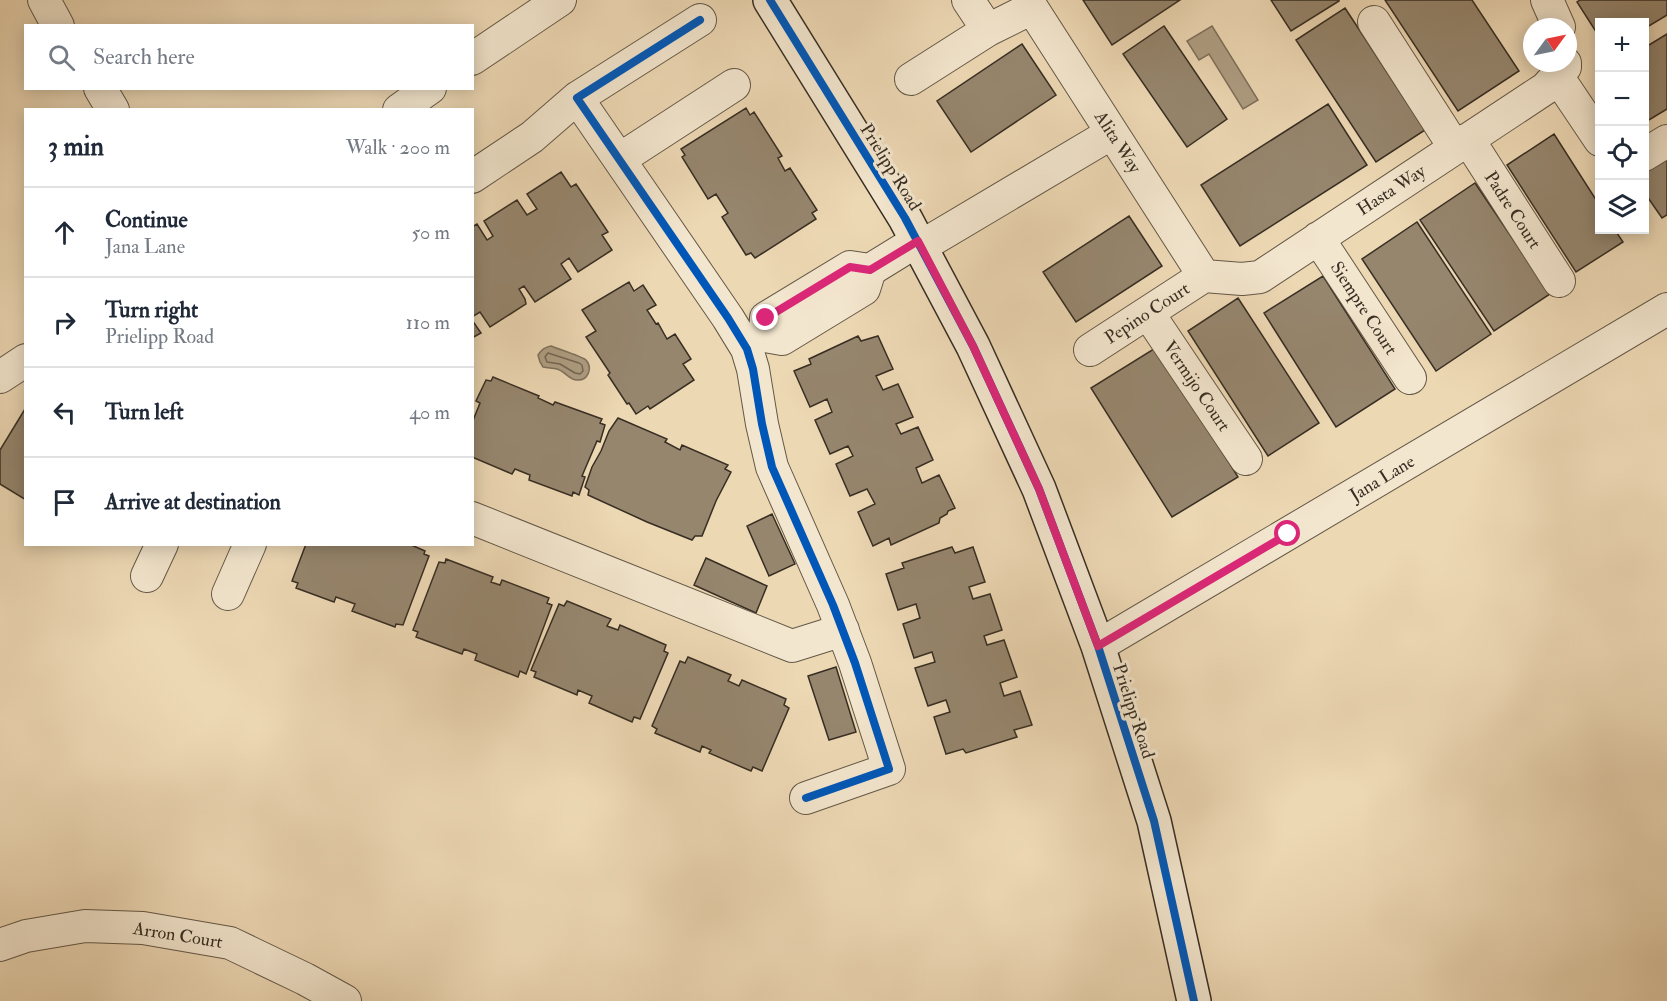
<!DOCTYPE html>
<html lang="en">
<head>
<meta charset="utf-8">
<style>
  :root { --surface:#fff; --page:#f6f6f7; --text:#1f2937; --muted:#747a83; --line:#e0e1e3 }
  body { margin:0; font-family:"IM FELL Double Pica",serif; background:var(--page); color:var(--text) }
  .controls { position:absolute; right:18px; top:18px; display:grid; overflow:hidden; border-radius:0px; box-shadow:0 3px 15px #0003 }
  .controls button { width:54px; height:54px; display:grid; place-items:center; padding:0; border:0; border-bottom:2px solid var(--line); background:var(--surface); color:var(--text); font:30px sans-serif }
  .compass { position:absolute; left:1523px; top:18px; width:54px; height:54px; border-radius:50%; background:var(--surface); box-shadow:0 3px 15px #0003; rotate:57deg }
  .stop { position:absolute; width:18px; height:18px; margin:-14px; border:4px solid #db2777; border-radius:50%; background:#fff }
  .stop.end { background:#db2777; border-color:#fff; box-shadow:0 2px 6px #0008 }
  .list { margin:0; padding:0; list-style:none }
  h2 { display:flex; justify-content:space-between; align-items:center; height:78px; margin:0; padding:0 24px; font-size:26px }
  h2 small { font-size:20px; font-weight:400; color:var(--muted) }
  .list li { display:grid; grid-template-columns:39px 1fr auto; gap:18px; align-items:center; box-sizing:border-box; height:90px; padding:0 24px; border-top:2px solid var(--line) }
  .list b { display:block; font-size:22px; white-space:nowrap }
  .list p { margin:0; font-size:20px; white-space:nowrap; color:var(--muted) }
  .list em { font-size:20px; font-style:normal; color:var(--muted) }
  .icon { flex:none; width:33px; height:33px; fill:none; stroke:currentColor; stroke-width:2; stroke-linecap:round; stroke-linejoin:round }
  .map { position:relative; flex:none; width:1667px; height:1001px; overflow:hidden }
  .search { position:absolute; background:var(--surface); box-shadow:0 3px 15px #0003; left:24px; top:24px; width:450px; height:66px; display:flex; align-items:center; gap:15px; box-sizing:border-box; padding:0 21px; border-radius:0px; color:var(--muted); font-size:22px }
  .panel { position:absolute; background:var(--surface); box-shadow:0 3px 15px #0003; left:24px; top:108px; width:450px; height:438px; border-radius:0px }
  .map>svg:first-child { display:block }
  .water { fill:#af9e83; stroke:#7f715d; stroke-width:1.5 }
  .lines { fill:none; stroke-linecap:round; stroke-linejoin:round }
  .shore { stroke:#736653; stroke-width:1.5 }
  .building { fill:#96866e; stroke:#372e23; stroke-width:1.5 }
  .street-casing { stroke:#645847; stroke-width:34 }
  .secondary-casing { stroke:#372e23; stroke-width:36 }
  .street { stroke:#f3e6ce; stroke-width:32 }
  .secondary { stroke:#f3e6ce; stroke-width:33 }
  .cycleway-casing { stroke:#f3e6ce; stroke-width:11 }
  .cycleway { stroke:#0057b8; stroke-width:8 }
  .route { stroke:#db2777; stroke-width:8 }
  .labels { text-anchor:middle; stroke-width:6; stroke-linejoin:round; paint-order:stroke }
  .street-label { font-size:18px; fill:#372e23; stroke:#f3e6ce }
</style>
</head>
<body>
<div class="map">
<svg width="1667" height="1001" viewBox="0 0 1667 1001">
  <rect width="100%" height="100%" fill="#edd8b4"/>
  <filter id="stains"><feTurbulence type="fractalNoise" baseFrequency=".00333" numOctaves="4"/><feColorMatrix values="0 0 0 0 .2 0 0 0 0 .09 0 0 0 0 .02 0 0 0 .5 -.17"/></filter>
  <radialGradient id="worn" r=".72"><stop offset=".6" stop-color="#630" stop-opacity="0"/><stop offset="1" stop-color="#630" stop-opacity=".3"/></radialGradient>
  <path class="water" d="M 1212,26 L 1258,100 L 1243,109 L 1209,54 L 1199,60 L 1187,41 Z
    M 551,346 C 558,349 581,356 586,360 C 593,368 588,381 577,380 C 569,380 565,371 557,369 C 552,368 548,368 543,367 L 540,362 L 538,355 C 541,350 545,347 551,346 Z"/>
  <g class="lines">
    <path class="shore" d="M 548,353 L 579,363 L 582,365 L 583,371 L 580,374 L 575,373 L 560,364 L 547,362 L 545,357 Z"/>
  </g>
  <path class="building" d="M 1083,0 L 1180,0 L 1112,45 Z
    M 1271,0 L 1339,0 L 1339,1 L 1291,31 Z
    M 1385,0 L 1472,0 L 1519,71 L 1458,111 Z
    M 1580,0 L 1667,0 L 1667,15 L 1644,29 L 1644,22 L 1600,22 L 1600,38 L 1577,2 Z
    M 1345,8 L 1425,130 L 1376,162 L 1296,40 Z
    M 1164,26 L 1227,119 L 1187,147 L 1123,54 Z
    M 1667,34 L 1667,109 L 1644,123 L 1644,48 Z
    M 1022,44 L 1056,95 L 971,152 L 937,101 Z
    M 1328,104 L 1367,165 L 1240,246 L 1201,185 Z
    M 746,108 L 750,115 L 754,112 L 782,156 L 778,158 L 785,171 L 790,168 L 817,210 L 812,213 L 816,219 L 755,258 L 751,253 L 746,255 L 722,217 L 728,213 L 716,194 L 708,199 L 682,157 L 685,155 L 681,149 Z
    M 1554,134 L 1600,206 L 1600,230 L 1615,230 L 1623,242 L 1576,272 L 1507,165 Z
    M 1667,155 L 1667,215 L 1662,218 L 1644,192 L 1644,169 Z
    M 561,172 L 571,187 L 576,184 L 608,232 L 602,235 L 612,250 L 578,272 L 569,258 L 561,264 L 571,279 L 535,302 L 524,286 L 519,289 L 525,299 L 526,304 L 490,327 L 480,312 L 472,317 L 472,227 L 477,224 L 487,240 L 493,236 L 484,221 L 517,200 L 527,215 L 537,209 L 527,194 Z
    M 1475,183 L 1550,294 L 1494,331 L 1420,220 Z
    M 1129,216 L 1162,266 L 1076,322 L 1043,272 Z
    M 1417,222 L 1491,334 L 1436,371 L 1362,259 Z
    M 1323,276 L 1395,389 L 1336,427 L 1264,313 Z
    M 629,282 L 634,291 L 643,285 L 656,305 L 647,310 L 656,324 L 658,323 L 667,339 L 675,334 L 691,359 L 683,364 L 694,380 L 650,409 L 648,406 L 636,414 L 629,403 L 627,404 L 608,375 L 610,373 L 586,337 L 596,331 L 582,310 Z
    M 1238,298 L 1319,423 L 1268,456 L 1188,331 Z
    M 472,320 L 481,333 L 472,338 Z
    M 858,336 L 861,341 L 878,336 L 893,369 L 876,376 L 883,390 L 898,384 L 913,417 L 896,424 L 901,434 L 918,427 L 933,460 L 916,468 L 922,483 L 939,475 L 955,508 L 948,511 L 947,514 L 940,518 L 939,523 L 891,545 L 889,538 L 873,546 L 858,512 L 875,504 L 867,489 L 850,496 L 836,464 L 853,456 L 848,446 L 830,454 L 815,420 L 832,412 L 827,399 L 810,407 L 794,371 L 811,364 L 809,359 Z
    M 1157,347 L 1238,477 L 1172,517 L 1091,388 Z
    M 493,377 L 539,396 L 538,398 L 553,405 L 555,402 L 602,419 L 600,423 L 605,425 L 600,442 L 597,441 L 582,476 L 585,477 L 579,495 L 573,492 L 572,496 L 529,480 L 530,475 L 515,469 L 512,474 L 472,457 L 472,423 L 480,403 L 476,401 L 486,380 L 491,381 Z
    M 25,409 L 26,409 L 26,500 L 0,484 L 0,450 Z
    M 618,418 L 667,439 L 665,442 L 680,450 L 682,445 L 728,465 L 725,469 L 731,472 L 716,501 L 702,536 L 695,536 L 692,540 L 647,522 L 588,495 L 589,490 L 585,487 L 592,467 L 601,451 L 609,431 Z
    M 772,514 L 795,564 L 769,576 L 747,526 Z
    M 306,544 L 409,544 L 425,551 L 424,554 L 429,556 L 403,625 L 396,624 L 395,627 L 352,611 L 355,604 L 336,597 L 334,602 L 296,588 L 298,583 L 292,581 Z
    M 952,547 L 955,553 L 973,547 L 985,582 L 969,587 L 973,599 L 990,594 L 1002,630 L 984,636 L 987,645 L 1004,640 L 1017,677 L 1000,683 L 1004,696 L 1020,691 L 1032,725 L 1014,730 L 1017,737 L 966,753 L 963,749 L 946,754 L 934,717 L 950,712 L 946,700 L 928,706 L 915,668 L 935,662 L 932,652 L 914,658 L 903,624 L 920,618 L 916,604 L 898,610 L 886,574 L 904,568 L 902,563 Z
    M 706,558 L 767,586 L 756,613 L 694,585 Z
    M 446,559 L 493,577 L 491,582 L 500,585 L 502,580 L 549,598 L 547,603 L 552,605 L 526,674 L 520,671 L 518,677 L 475,660 L 477,654 L 464,649 L 462,654 L 416,637 L 418,632 L 413,630 L 439,562 L 445,563 Z
    M 567,601 L 611,619 L 607,626 L 618,630 L 620,625 L 666,645 L 664,651 L 668,653 L 640,719 L 634,717 L 632,722 L 589,703 L 592,696 L 578,690 L 577,695 L 534,677 L 536,672 L 531,670 L 559,604 L 564,606 Z
    M 688,657 L 731,675 L 728,681 L 739,686 L 742,680 L 786,699 L 784,705 L 789,708 L 762,771 L 753,767 L 751,771 L 709,753 L 711,750 L 702,746 L 700,752 L 655,733 L 657,729 L 652,726 L 680,661 L 685,663 Z
    M 836,667 L 856,732 L 829,740 L 808,676 Z"/>
  <g class="lines">
    <defs>
      <path id="street" d="M 44,0 L 58,26
        M 968,0 L 988,30
        M 1547,0 L 1559,27
        M 1032,8 L 1204,276
        M 700,20 L 577,98 L 728,318 L 747,349 L 753,369 L 762,424 L 772,467 L 833,605 L 855,663 L 889,769 L 806,798
        M 1374,22 L 1455,148
        M 472,59 L 560,0
        M 1557,76 L 1600,140
        M 911,79 L 988,30 L 1032,8
        M 100,88 L 113,110
        M 399,110 L 430,88
        M 1468,139 L 1559,281
        M 1644,155 L 1667,141
        M 620,159 L 734,85
        M 472,177 L 532,137 L 577,98
        M 1318,238 L 1410,378
        M 920,247 L 1112,133
        M 850,267 L 870,270 L 864,289 L 782,339 L 765,336 L 766,318 Z
        M 870,270 L 917,241
        M 1204,276 L 1242,279 L 1260,277 L 1546,88 L 1565,67 L 1565,63
        M 1148,313 L 1246,459
        M 1090,350 L 1204,276
        M 0,377 L 26,360
        M 472,518 L 792,646 L 843,630
        M 147,576 L 162,544
        M 228,594 L 250,544
        M 1098,646 L 1667,309
        M 0,945 L 26,936 L 85,926 L 143,928 L 230,943 L 305,979 L 345,1001"/>
      <path id="secondary" d="M 770,0 L 905,218 L 973,346 L 1039,489 L 1098,646 L 1154,821 L 1194,1001"/>
    </defs>
    <use href="#street" class="street-casing"/>
    <use href="#secondary" class="secondary-casing"/>
    <use href="#street" class="street"/>
    <use href="#secondary" class="secondary"/>
    <defs>
      <path id="cycleway" d="M 770,0 L 905,218 L 973,346 L 1039,489 L 1098,646 L 1154,821 L 1194,1001
        M 700,20 L 577,98 L 728,318 L 747,349 L 753,369 L 762,424 L 772,467 L 833,605 L 855,663 L 889,769 L 806,798"/>
    </defs>
    <use href="#cycleway" class="cycleway-casing"/>
    <use href="#cycleway" class="cycleway"/>
  </g>
  <g class="lines">
    <path class="route" d="M 766,318 L 850,267 L 870,270 L 918,241 L 973,346 L 1039,489 L 1098,646 L 1288,534"/>
  </g>
  <g class="labels">
    <g class="street-label">
      <text transform="translate(1118 142) rotate(57)" y="6">Alita Way</text>
      <text transform="translate(891 167) rotate(58)" y="6">Prielipp Road</text>
      <text transform="translate(1391 190) rotate(-33)" y="6">Hasta Way</text>
      <text transform="translate(1513 210) rotate(57)" y="6">Padre Court</text>
      <text transform="translate(1364 308) rotate(57)" y="6">Siempre Court</text>
      <text transform="translate(1147 313) rotate(-33)" y="6">Pepino Court</text>
      <text transform="translate(1197 386) rotate(56)" y="6">Vermijo Court</text>
      <text transform="translate(1382 478) rotate(-31)" y="6">Jana Lane</text>
      <text transform="translate(1134 711) rotate(72)" y="6">Prielipp Road</text>
      <text transform="translate(178 935) rotate(9)" y="6">Arron Court</text>
    </g>
  </g>
  <rect width="100%" height="100%" filter="url(#stains)"/>
  <rect width="100%" height="100%" fill="url(#worn)"/>
</svg>
<div class="controls">
<button>+</button>
<button>−</button>
<button><svg class="icon" aria-label="locate" viewBox="0 0 24 24"><circle cx="12" cy="12" r="6"/><path d="M12 2v4M12 18v4M2 12h4M18 12h4"/></svg></button>
<button><svg class="icon" aria-label="layers" viewBox="0 0 24 24"><path d="M12 4l9 5-9 5-9-5zM3 14l9 5 9-5"/></svg></button>
</div>
<svg class="compass" viewBox="-18 -18 36 36"><path d="M0-13l5 13h-10z" fill="#e53935"/><path d="M0 13l5-13h-10z" fill="#747a83"/></svg>
<div class="stop" style="left:1288px;top:534px"></div>
<div class="stop end" style="left:766px;top:318px"></div>
<div class="search"><svg class="icon" aria-label="search" viewBox="0 0 24 24"><circle cx="10" cy="10" r="6"/><path d="M15 15l6 6"/></svg>Search here</div>
<section class="panel">
<h2>3 min<small>Walk · 200 m</small></h2>
<ul class="list">
<li><svg class="icon" aria-label="ahead" viewBox="0 0 24 24"><path d="M12 20V5M6 11l6-6 6 6"/></svg><div><b>Continue</b><p>Jana Lane</p></div><em>50 m</em></li>
<li><svg class="icon" aria-label="right" viewBox="0 0 24 24"><path d="M7 20v-9h11M14 6l5 5-5 5"/></svg><div><b>Turn right</b><p>Prielipp Road</p></div><em>110 m</em></li>
<li><svg class="icon" aria-label="left" viewBox="0 0 24 24"><path d="M17 20v-9H6M10 6l-5 5 5 5"/></svg><div><b>Turn left</b></div><em>40 m</em></li>
<li><svg class="icon" aria-label="arrive" viewBox="0 0 24 24"><path d="M6 21V4h12l-3 4 3 4H6"/></svg><div><b>Arrive at destination</b></div></li>
</ul>
</section>
</div>
</body>
</html>
